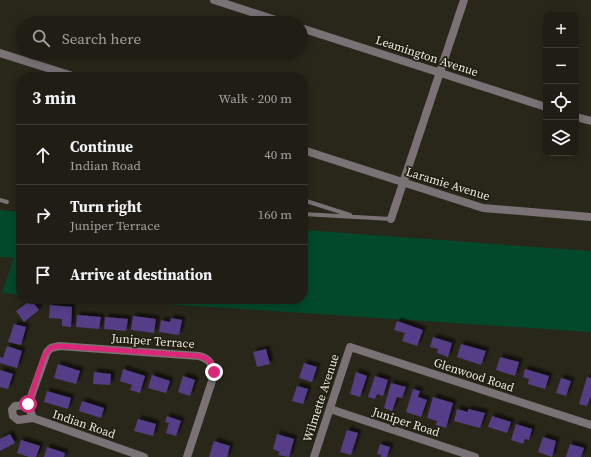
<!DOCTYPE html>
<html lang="en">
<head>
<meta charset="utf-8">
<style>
  :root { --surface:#1f1d14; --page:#27261d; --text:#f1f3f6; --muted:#a1a2a0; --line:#3c3b34 }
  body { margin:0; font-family:"Source Serif 4",serif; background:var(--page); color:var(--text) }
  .controls { position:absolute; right:12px; top:12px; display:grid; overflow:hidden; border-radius:8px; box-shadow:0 2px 10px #0003 }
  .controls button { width:36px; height:36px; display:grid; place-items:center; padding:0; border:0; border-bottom:1px solid var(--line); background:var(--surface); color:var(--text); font:20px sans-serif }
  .stop { position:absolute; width:12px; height:12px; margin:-9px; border:3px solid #db2777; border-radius:50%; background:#fff }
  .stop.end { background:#db2777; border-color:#fff; box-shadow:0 1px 4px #0008 }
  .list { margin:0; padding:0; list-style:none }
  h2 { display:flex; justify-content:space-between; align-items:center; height:52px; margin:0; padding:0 16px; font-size:17px }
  h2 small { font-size:13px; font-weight:400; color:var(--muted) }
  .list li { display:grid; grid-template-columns:26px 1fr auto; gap:12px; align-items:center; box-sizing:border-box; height:60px; padding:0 16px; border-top:1px solid var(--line) }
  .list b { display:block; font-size:15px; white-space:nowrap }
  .list p { margin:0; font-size:13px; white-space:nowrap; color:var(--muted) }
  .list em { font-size:13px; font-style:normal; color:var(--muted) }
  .icon { flex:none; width:22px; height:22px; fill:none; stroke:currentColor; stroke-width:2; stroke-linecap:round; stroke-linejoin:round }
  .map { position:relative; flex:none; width:591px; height:457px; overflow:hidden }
  .search { position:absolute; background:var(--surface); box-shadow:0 2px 10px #0003; left:16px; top:16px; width:292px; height:44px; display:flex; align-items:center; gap:10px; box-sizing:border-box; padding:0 14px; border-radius:22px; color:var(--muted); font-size:15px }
  .panel { position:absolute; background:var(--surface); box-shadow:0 2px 10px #0003; left:16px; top:72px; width:292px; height:232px; border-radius:16px }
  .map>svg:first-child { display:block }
  .green { fill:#02492b }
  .building { fill:#573d87; filter:url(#shadow) }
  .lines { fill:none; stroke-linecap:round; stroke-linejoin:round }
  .service { stroke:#7a7274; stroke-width:4 }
  .minor { stroke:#7a7274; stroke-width:8 }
  .tertiary { stroke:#7a7274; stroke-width:8 }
  .route { stroke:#db2777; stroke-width:5 }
  .labels { text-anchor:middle; stroke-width:3.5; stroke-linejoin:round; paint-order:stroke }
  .street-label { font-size:12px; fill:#ecebe2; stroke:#201e11 }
</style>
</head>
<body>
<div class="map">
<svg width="591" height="457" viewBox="0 0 591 457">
  <defs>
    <filter id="shadow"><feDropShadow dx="3.5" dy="-3.5" stdDeviation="1" flood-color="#0009"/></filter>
  </defs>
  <rect width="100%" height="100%" fill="#29271a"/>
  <path class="green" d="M 0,210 L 21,212 L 21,295 L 2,293 L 14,258 L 0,257 Z
    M 303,230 L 591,251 L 591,332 L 89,299 L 303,299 Z"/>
  <path class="building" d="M 31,300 L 39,310 L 24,322 L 16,311 Z
    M 50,305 L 72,307 L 71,327 L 62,326 L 62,319 L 49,318 Z
    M 77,315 L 101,317 L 99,329 L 76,327 Z
    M 133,316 L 156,319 L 154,333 L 131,330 Z
    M 105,317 L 128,319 L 126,331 L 104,329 Z
    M 171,318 L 182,320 L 179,335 L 159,332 L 161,320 L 170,322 Z
    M 397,321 L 423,330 L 417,346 L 402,341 L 405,333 L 394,330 Z
    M 14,324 L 26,327 L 21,345 L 8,342 Z
    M 433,337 L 452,343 L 448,357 L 437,353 L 438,349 L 430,347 Z
    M 461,344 L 486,351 L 481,365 L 457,357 Z
    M 7,346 L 22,351 L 17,368 L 0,363 L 0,357 L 3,358 Z
    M 266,349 L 270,364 L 257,367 L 253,352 Z
    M 500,357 L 519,362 L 515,376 L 496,370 Z
    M 304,363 L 317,367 L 312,382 L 299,378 Z
    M 58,364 L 80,371 L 76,384 L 54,378 Z
    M 123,369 L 145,376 L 140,393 L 130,390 L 132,385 L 120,381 Z
    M 525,369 L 549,376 L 545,389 L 528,384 L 529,379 L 523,377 Z
    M 0,370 L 13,374 L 8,389 L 0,387 Z
    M 94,372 L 111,374 L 110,385 L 93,384 Z
    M 356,372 L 367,376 L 360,397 L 350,394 Z
    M 152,375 L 170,381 L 166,393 L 148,388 Z
    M 183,376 L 195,380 L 190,396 L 178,392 Z
    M 375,376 L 388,380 L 383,396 L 377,394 L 375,399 L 368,397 Z
    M 587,377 L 591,378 L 591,396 L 587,406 L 579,404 Z
    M 561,378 L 571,381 L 566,396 L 556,393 Z
    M 391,383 L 406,387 L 402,398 L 397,397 L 392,411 L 384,408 Z
    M 297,386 L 308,389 L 303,404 L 292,401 Z
    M 413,389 L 420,391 L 418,397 L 427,400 L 421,417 L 406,412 Z
    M 47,391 L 71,398 L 68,409 L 44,402 Z
    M 433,397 L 453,403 L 446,428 L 436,425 L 437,421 L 427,418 Z
    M 82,401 L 104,408 L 101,418 L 79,411 Z
    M 457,409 L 468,412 L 468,409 L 485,413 L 480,428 L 454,421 Z
    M 167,416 L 181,421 L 176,436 L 166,433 L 169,423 L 165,422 Z
    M 492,416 L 511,422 L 507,433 L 488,427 Z
    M 138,419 L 156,424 L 153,436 L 134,431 Z
    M 516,424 L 532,429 L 529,440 L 525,439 L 523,444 L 511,440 Z
    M 347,430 L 358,433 L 351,455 L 340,452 Z
    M 10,434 L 15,443 L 0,451 L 0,439 Z
    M 277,434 L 294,439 L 289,457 L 278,455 L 280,452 L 273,449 Z
    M 543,437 L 556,441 L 552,457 L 538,452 Z
    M 21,440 L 40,446 L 36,457 L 29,457 L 17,453 Z
    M 214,441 L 230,446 L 227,457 L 209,457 Z
    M 380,444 L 390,447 L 387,457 L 381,457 L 381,455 L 377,454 Z
    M 570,444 L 584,448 L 581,457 L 566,457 Z
    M 47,447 L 65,453 L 64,457 L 44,457 Z"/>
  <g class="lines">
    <path class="service" d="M 0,200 L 7,202
      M 303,200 L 350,215
      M 303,214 L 391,219"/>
    <path class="minor" d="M 214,0 L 285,23
      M 301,28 L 546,107
      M 576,117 L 591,121
      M 391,219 L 464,0
      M 28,405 L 15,406 L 12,410 L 13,416 L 18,420 L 33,418
      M 330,409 L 475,457
      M 144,457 L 33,418 L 28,405 L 47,352 L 51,348 L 59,346 L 199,356 C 211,359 214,367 213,378 L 187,457
      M 314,457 L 350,347 L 591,425"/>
    <path class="tertiary" d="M 0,53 L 76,77
      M 303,150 L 483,208 L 591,217"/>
  </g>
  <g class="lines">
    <path class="route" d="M 28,404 L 44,356 L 50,348 L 59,346 L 199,356 C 208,358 213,363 214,372"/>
  </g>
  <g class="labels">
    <g class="street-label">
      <text transform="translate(427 56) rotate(18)" y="4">Leamington Avenue</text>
      <text transform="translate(448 184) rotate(17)" y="4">Laramie Avenue</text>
      <text transform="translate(153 341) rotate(4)" y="4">Juniper Terrace</text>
      <text transform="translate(474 375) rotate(18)" y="4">Glenwood Road</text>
      <text transform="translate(321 398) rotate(-72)" y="4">Wilmette Avenue</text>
      <text transform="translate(406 422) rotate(18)" y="4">Juniper Road</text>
      <text transform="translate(84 424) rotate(19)" y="4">Indian Road</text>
    </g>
  </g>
</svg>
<div class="controls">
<button>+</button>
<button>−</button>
<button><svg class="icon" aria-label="locate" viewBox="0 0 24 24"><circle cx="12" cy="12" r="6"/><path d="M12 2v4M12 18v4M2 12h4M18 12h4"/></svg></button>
<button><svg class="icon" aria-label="layers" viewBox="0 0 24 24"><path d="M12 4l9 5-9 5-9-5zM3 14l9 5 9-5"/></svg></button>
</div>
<div class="stop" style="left:28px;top:404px"></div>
<div class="stop end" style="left:214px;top:372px"></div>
<div class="search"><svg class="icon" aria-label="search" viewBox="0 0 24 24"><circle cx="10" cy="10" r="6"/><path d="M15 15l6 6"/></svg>Search here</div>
<section class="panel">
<h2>3 min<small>Walk · 200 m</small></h2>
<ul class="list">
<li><svg class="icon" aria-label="ahead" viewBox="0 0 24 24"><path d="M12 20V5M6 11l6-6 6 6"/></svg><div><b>Continue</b><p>Indian Road</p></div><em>40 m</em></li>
<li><svg class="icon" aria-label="right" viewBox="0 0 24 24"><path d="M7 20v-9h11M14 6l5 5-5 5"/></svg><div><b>Turn right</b><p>Juniper Terrace</p></div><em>160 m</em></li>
<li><svg class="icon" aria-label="arrive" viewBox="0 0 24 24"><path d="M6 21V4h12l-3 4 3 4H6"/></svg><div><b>Arrive at destination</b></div></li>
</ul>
</section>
</div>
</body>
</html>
